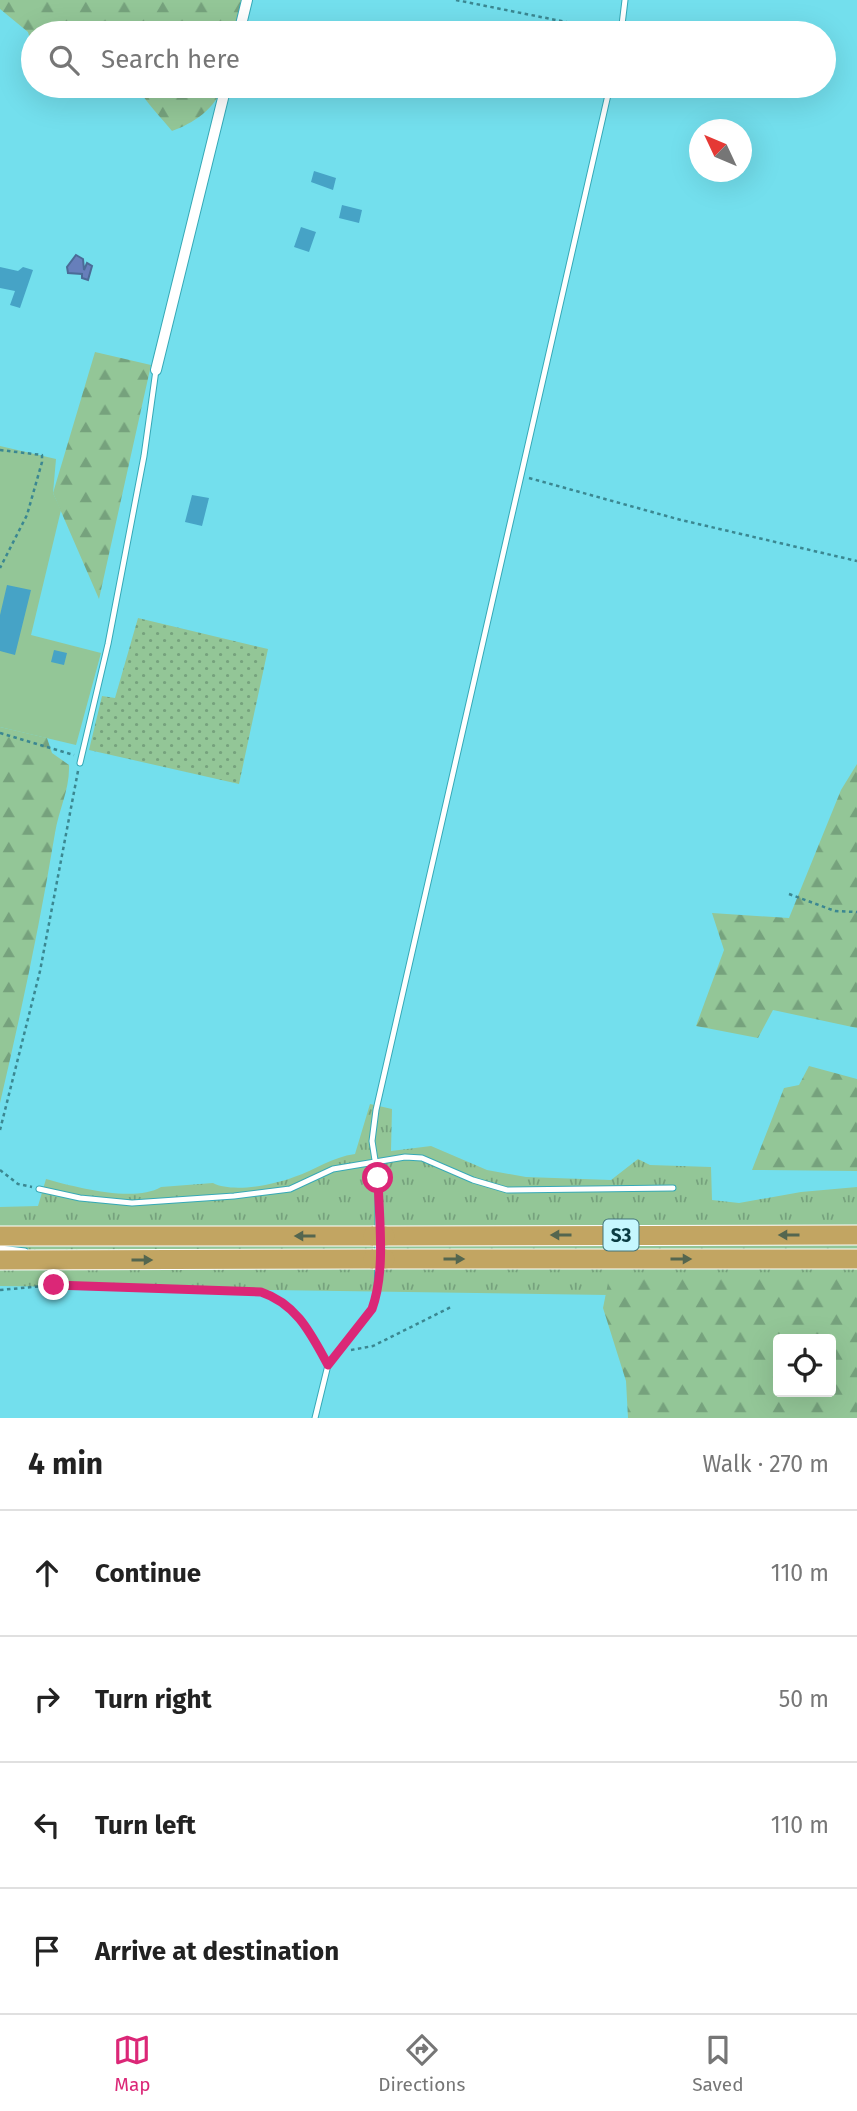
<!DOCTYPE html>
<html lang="en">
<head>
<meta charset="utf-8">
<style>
  :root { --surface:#fff; --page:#f2f2f2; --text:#222; --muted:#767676; --line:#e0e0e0; --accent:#db2777 }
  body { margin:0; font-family:"Fira Sans",sans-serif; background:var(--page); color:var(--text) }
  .controls { position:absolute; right:21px; bottom:21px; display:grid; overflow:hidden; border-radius:7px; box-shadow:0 7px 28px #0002 }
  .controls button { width:63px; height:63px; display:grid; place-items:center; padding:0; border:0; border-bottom:2px solid var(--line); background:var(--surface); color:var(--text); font:35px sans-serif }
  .compass { position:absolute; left:689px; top:119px; width:63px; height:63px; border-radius:50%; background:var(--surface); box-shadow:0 7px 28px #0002; rotate:314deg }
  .stop { position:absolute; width:21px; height:21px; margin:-16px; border:5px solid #db2777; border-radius:50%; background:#fff }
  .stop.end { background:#db2777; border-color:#fff; box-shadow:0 2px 7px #0008 }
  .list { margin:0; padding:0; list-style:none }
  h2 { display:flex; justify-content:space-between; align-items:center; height:91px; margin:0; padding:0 28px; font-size:30px }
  h2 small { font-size:23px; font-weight:400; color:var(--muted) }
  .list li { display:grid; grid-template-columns:46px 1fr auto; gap:21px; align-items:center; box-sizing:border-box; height:126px; padding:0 28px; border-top:2px solid var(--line) }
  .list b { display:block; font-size:26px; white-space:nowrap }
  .list em { font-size:23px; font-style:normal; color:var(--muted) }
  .icon { flex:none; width:38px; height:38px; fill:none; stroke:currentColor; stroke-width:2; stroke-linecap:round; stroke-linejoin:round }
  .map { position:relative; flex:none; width:857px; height:1418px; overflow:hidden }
  .search { position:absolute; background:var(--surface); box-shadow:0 7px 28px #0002; left:21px; right:21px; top:21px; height:77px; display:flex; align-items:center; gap:18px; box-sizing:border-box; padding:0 24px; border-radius:38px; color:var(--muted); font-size:26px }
  .sheet { height:595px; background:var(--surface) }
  nav { display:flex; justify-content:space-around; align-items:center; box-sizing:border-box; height:98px; border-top:2px solid var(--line); background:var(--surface); font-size:19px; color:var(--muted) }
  nav a { display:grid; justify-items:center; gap:4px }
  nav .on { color:var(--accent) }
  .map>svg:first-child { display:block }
  .grass { fill:url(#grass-tufts) }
  .forest { fill:url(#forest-firs); fill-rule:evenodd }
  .garden { fill:url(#garden-dots) }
  .pitch { fill:#93c697 }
  .water { fill:#677fbb; stroke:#4b6b97; stroke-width:2 }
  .building { fill:#46a3c6 }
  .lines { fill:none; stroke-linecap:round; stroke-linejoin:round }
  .service-casing { stroke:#36a9b7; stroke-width:7 }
  .minor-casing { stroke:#36a9b7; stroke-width:12 }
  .motorway-casing { stroke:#fff; stroke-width:21 }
  .path { stroke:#3b8791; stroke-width:2.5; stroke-dasharray:3.5 3.5; stroke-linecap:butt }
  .service { stroke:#fff; stroke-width:5 }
  .minor { stroke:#fff; stroke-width:10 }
  .motorway { stroke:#c2a562; stroke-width:19 }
  .motorway-bridge-casing { stroke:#fff; stroke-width:21; stroke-linecap:butt }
  .motorway-bridge { stroke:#c2a562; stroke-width:19 }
  .oneway { fill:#54664f }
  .route { stroke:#db2777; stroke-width:9 }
  .labels { text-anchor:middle; stroke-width:6; stroke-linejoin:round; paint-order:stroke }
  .shield { fill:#c6f7fe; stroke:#42747a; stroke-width:2 }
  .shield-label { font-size:19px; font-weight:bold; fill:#0a3c42 }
</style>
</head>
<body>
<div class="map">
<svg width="857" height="1418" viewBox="0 0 857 1418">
  <defs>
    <pattern id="grass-tufts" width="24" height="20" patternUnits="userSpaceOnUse" patternTransform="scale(1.75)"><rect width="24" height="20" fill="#93c697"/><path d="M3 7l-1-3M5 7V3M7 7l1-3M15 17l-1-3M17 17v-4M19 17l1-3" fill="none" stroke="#76a27d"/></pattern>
    <pattern id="forest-firs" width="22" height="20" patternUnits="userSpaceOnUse" patternTransform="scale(1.75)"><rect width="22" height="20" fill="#93c697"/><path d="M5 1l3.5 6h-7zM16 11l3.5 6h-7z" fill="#76a27d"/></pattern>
    <pattern id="garden-dots" width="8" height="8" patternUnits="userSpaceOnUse" patternTransform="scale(1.75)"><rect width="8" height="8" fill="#93c697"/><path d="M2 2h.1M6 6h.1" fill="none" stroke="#76a27d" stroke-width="1.8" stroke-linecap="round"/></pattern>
  </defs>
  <rect width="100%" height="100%" fill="#73dfed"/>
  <path class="grass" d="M 370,1104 L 392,1109 L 391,1151 L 431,1146 L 487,1170 L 526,1177 L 611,1180 L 638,1159 L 650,1165 L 711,1167 L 712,1200 L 739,1203 L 801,1192 L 857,1187 L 857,1291 L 608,1295 L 0,1286 L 0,1207 L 38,1206 L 46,1179 C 75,1187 134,1203 161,1187 L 213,1183 C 232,1193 274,1185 294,1177 C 315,1170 332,1157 355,1154 Z"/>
  <path class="forest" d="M 0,0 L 243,0 L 235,33 L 33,33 L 33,49 L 28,32 L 0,9 Z
    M 137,86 L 222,86 C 217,108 192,124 172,131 C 159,115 147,104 137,86 Z
    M 95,352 L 151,365 L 99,599 L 53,493 Z
    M 0,727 L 47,738 L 52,753 L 69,765 C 70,789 59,809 55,833 C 40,924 21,1013 0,1103 Z
    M 857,764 L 857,1028 L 773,1010 L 758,1038 L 696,1026 L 724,950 L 712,913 L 789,918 L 841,790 Z
    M 809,1066 L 857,1079 L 857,1171 L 752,1170 L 784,1088 L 799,1085 Z
    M 610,1273 L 857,1273 L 857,1418 L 628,1418 L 626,1381 L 603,1308 ZM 778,1339 L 831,1339 L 831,1392 L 778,1392 Z"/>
  <path class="garden" d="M 138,618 L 268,649 L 239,784 L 89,750 L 102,696 L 115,698 Z"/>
  <path class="pitch" d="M 0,446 L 56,459 L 53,493 L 61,510 L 31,635 L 101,653 L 76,745 L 0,727 Z"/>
  <path class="water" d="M 76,255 L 83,259 L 84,270 L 87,263 L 92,266 L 88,280 L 82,278 L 82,274 L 68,273 L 67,267 Z"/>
  <path class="building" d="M 314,171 L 336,178 L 333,190 L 311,182 Z
    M 342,205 L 362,210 L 359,223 L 339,218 Z
    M 301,227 L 316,232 L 309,252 L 294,247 Z
    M 0,267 L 18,271 L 23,267 L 33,270 L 20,308 L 10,305 L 15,291 L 0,288 Z
    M 192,495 L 209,498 L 202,526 L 185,522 Z
    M 7,585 L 31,590 L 15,655 L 0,651 L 0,615 Z
    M 54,650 L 67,653 L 64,665 L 51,662 Z"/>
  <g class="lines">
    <defs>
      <path id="service" d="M 621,33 L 625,0
        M 80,763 L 108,644 L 144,456 L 156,370
        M 39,1189 L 80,1198 L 132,1203 L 234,1196 L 290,1189 L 333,1169 L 405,1157 L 422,1158 L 473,1180 L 507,1190 L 673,1188
        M 0,1248 L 25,1251
        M 378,1254 L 378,1179 L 372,1141 L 376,1110 L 610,86
        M 315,1418 L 328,1365 L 372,1309 L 377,1291 L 378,1263"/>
      <path id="minor" d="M 239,33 L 247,0
        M 156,370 L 226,86"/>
      <path id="motorway" d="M 0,1236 L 373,1236
        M 385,1236 L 857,1235
        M 385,1259 L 857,1259
        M 0,1260 L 373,1259"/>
    </defs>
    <use href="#service" class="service-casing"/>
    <use href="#minor" class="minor-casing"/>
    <use href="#motorway" class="motorway-casing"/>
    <path class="path" d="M 456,0 L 611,31
      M 0,450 L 42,455 L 42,462 L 27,515 L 0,568
      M 529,478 L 681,520 L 857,561
      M 0,733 L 74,755
      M 789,894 L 835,911 L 857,912
      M 0,1130 L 40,971 L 78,771
      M 0,1170 L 18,1184 L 32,1187
      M 0,1290 L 54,1285 L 261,1292 C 293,1303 307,1327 323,1356
      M 351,1350 L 373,1346 L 451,1307"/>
    <use href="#service" class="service"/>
    <use href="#minor" class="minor"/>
    <use href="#motorway" class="motorway"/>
    <defs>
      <path id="motorway-bridge" d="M 373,1236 L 385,1236
        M 373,1259 L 385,1259"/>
    </defs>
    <use href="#motorway-bridge" class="motorway-bridge-casing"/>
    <use href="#motorway-bridge" class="motorway-bridge"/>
  </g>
  <defs><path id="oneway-solid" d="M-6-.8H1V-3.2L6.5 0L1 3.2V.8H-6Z" transform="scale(1.75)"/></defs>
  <g class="oneway">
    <use href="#oneway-solid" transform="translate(561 1235) rotate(180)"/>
    <use href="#oneway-solid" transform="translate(789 1235) rotate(180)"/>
    <use href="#oneway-solid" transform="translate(305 1236) rotate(-180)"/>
    <use href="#oneway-solid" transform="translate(454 1259)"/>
    <use href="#oneway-solid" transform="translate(681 1259)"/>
    <use href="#oneway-solid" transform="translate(142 1260)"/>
  </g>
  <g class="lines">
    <path class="route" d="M 54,1285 L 261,1292 C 297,1304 311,1334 328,1365 L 372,1309 C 386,1270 379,1220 378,1178"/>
  </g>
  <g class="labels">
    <rect class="shield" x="603.5" y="1219.5" width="35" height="31" rx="5"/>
    <g class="shield-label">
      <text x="621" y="1242">S3</text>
    </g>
  </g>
</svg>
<div class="controls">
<button><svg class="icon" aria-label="locate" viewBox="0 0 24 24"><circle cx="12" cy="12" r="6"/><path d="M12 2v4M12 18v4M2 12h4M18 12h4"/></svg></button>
</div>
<svg class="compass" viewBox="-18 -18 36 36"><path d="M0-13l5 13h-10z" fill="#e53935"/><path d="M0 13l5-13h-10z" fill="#767676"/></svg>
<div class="stop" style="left:378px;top:1178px"></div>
<div class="stop end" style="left:54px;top:1285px"></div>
<div class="search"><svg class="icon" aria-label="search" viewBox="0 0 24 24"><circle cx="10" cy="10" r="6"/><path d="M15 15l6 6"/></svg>Search here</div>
</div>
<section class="sheet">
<h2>4 min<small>Walk · 270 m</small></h2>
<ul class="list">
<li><svg class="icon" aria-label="ahead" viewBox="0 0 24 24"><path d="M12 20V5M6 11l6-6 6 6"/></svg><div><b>Continue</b></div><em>110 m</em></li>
<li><svg class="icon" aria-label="right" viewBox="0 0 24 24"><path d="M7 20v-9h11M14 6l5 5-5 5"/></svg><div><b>Turn right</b></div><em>50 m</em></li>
<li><svg class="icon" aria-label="left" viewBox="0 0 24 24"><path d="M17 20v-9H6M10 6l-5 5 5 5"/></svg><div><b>Turn left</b></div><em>110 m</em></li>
<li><svg class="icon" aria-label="arrive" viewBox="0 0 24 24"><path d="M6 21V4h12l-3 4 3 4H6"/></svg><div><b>Arrive at destination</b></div></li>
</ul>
</section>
<nav>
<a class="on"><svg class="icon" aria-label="map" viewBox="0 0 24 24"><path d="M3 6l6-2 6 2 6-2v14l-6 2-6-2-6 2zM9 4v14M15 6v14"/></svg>Map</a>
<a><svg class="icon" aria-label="directions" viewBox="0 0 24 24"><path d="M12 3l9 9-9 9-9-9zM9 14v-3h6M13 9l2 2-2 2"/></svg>Directions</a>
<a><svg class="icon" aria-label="saved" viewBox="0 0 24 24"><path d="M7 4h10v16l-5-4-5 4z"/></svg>Saved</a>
</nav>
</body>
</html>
